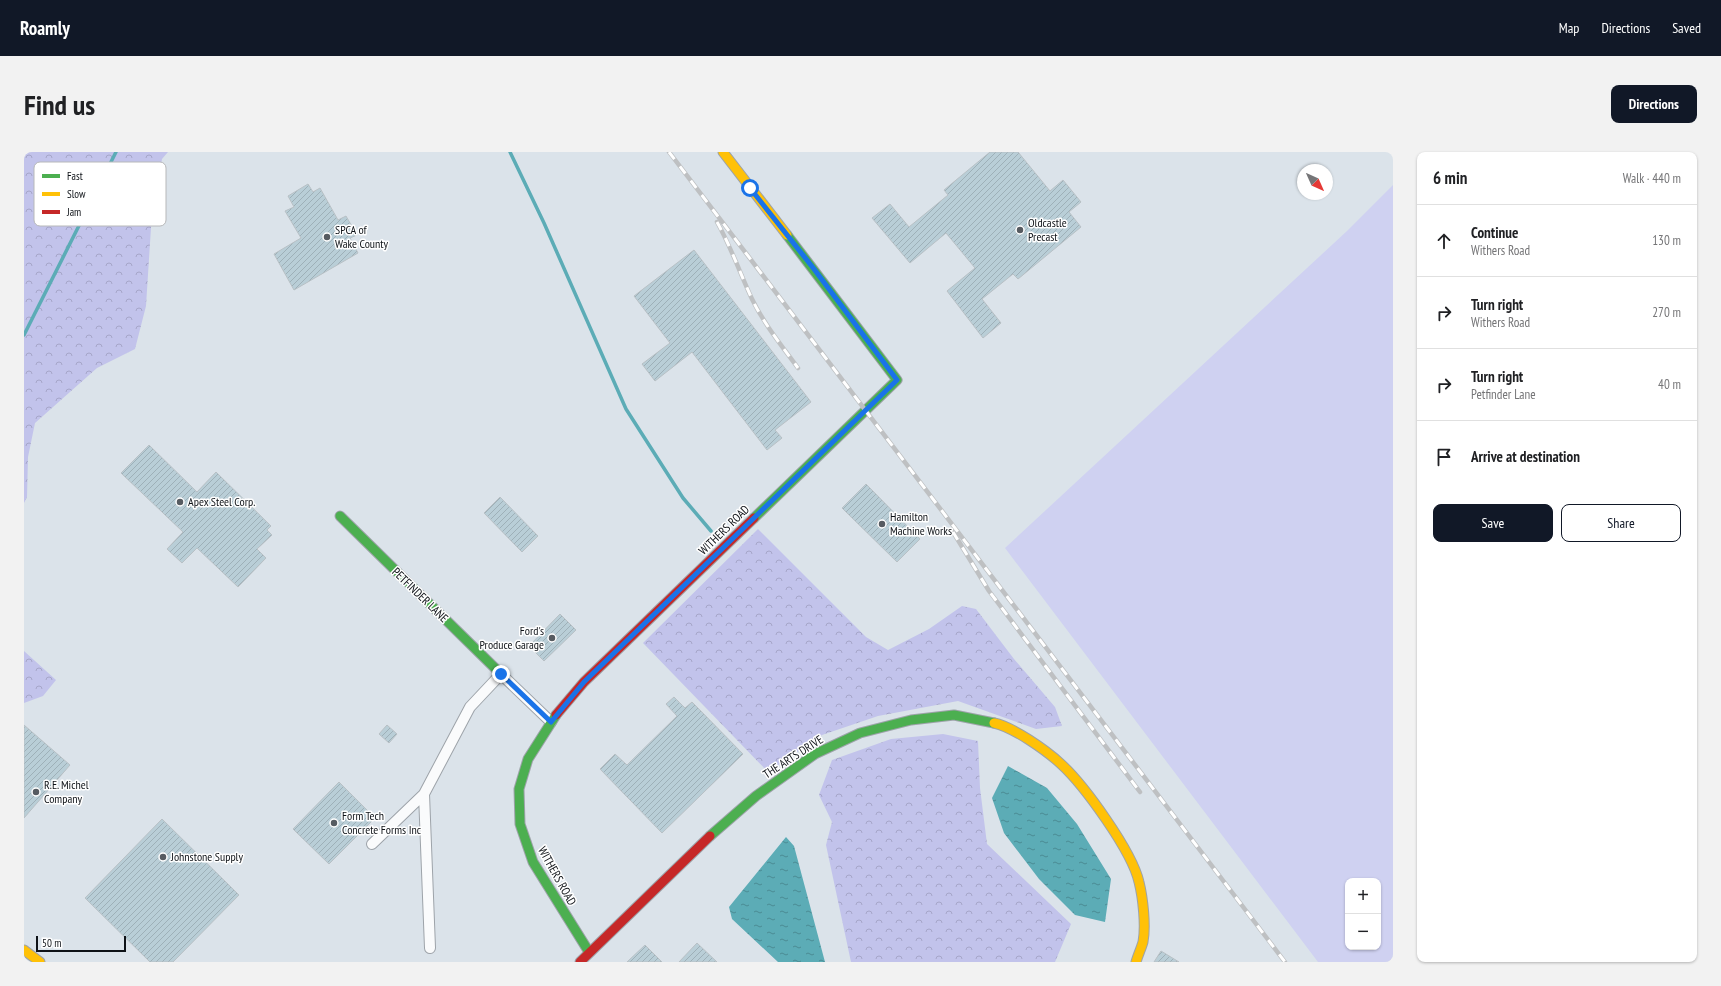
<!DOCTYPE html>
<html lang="en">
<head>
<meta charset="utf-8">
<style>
  :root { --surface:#fff; --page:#f2f2f2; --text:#202124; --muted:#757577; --line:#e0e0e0; --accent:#111827 }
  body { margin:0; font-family:"PT Sans Narrow",sans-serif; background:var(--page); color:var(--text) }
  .controls { position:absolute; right:12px; bottom:12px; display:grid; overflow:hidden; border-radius:8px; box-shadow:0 1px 3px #0004 }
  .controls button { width:36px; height:36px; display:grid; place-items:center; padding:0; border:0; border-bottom:1px solid var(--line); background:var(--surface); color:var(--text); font:20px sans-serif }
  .compass { position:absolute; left:1273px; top:12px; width:36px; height:36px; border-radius:50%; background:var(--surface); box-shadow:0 1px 3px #0004; rotate:135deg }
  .scale { position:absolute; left:12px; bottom:10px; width:90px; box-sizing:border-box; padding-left:4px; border:2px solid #0e1217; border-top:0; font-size:11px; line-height:14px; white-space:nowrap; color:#0e1217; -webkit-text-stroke:3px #fff; paint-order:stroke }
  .stop { position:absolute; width:12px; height:12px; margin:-9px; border:3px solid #1a73e8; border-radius:50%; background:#fff }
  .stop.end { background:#1a73e8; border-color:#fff; box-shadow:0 1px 4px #0008 }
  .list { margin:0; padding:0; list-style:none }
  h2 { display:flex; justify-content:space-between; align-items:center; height:52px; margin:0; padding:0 16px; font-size:17px }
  h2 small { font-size:13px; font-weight:400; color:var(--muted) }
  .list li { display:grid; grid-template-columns:26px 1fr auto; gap:12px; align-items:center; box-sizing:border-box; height:72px; padding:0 16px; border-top:1px solid var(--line) }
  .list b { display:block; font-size:15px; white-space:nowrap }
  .list p { margin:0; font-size:13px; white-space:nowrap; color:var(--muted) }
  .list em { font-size:13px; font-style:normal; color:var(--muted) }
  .actions { display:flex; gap:8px; padding:12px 16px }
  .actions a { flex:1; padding:9px 0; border:1px solid var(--accent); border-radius:8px; text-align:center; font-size:14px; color:var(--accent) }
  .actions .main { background:var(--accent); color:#fff }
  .icon { flex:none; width:22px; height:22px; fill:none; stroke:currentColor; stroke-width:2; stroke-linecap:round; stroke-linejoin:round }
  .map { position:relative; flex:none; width:1369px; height:810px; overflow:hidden; border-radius:8px }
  header { display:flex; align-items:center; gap:24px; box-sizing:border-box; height:56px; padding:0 20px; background:var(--accent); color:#fff }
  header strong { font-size:19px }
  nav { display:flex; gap:22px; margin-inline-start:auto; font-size:14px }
  .intro { display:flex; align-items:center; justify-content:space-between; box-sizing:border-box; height:96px; padding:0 24px }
  h1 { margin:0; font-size:28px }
  .button { padding:10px 18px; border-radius:8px; background:var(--accent); color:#fff; font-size:14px; font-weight:700 }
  main { display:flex; gap:24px; padding:0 24px }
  aside { flex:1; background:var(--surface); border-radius:8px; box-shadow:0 1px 3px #0004 }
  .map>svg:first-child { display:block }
  .green { fill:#cfd1f1; fill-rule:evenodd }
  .forest { fill:url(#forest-crowns) }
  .water { fill:url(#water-ripples) }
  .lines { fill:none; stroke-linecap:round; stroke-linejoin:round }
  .stream { stroke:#5cacb6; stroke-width:3.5 }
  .building { fill:url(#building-hatch); stroke:#b8c0c5 }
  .street-casing { stroke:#9da3a9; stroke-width:12 }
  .fast-casing { stroke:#9da3a9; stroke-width:11 }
  .slow-casing { stroke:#9da3a9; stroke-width:11 }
  .jam-casing { stroke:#9da3a9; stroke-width:11 }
  .street { stroke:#fafbfc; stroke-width:10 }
  .fast { stroke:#4caf50; stroke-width:9 }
  .slow { stroke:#ffc107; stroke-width:9 }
  .jam { stroke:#c62828; stroke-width:9 }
  .rail-casing { stroke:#bec0c2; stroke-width:4.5 }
  .rail { stroke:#fff; stroke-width:3; stroke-dasharray:9; stroke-linecap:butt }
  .route { stroke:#1a73e8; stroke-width:5 }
  .poi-dot { fill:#565b61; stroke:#fff; stroke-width:1.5 }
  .labels { text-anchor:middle; stroke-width:3; stroke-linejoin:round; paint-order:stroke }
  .poi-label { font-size:12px; fill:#0e1217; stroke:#fff; text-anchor:start }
  .street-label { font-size:12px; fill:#0e1217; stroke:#fff }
  .key { fill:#fff; stroke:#b7b8b9; stroke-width:1 }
  .key-label { font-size:11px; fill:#0e1217 }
</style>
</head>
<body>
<header>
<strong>Roamly</strong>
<nav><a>Map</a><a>Directions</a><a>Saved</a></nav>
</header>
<div class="intro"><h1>Find us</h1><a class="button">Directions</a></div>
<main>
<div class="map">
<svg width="1369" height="810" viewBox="0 0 1369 810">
  <defs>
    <pattern id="forest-crowns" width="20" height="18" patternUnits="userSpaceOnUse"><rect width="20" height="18" fill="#c2c3eb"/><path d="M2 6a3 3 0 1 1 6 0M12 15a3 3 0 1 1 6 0" fill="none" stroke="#a6a6c9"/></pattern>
    <pattern id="water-ripples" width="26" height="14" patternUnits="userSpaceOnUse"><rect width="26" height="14" fill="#5cacb6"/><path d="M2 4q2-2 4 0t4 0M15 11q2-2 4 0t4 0" fill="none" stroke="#4a8b93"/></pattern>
    <pattern id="building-hatch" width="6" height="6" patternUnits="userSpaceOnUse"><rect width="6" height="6" fill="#b9ced7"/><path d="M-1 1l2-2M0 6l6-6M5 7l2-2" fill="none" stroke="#9eb0b8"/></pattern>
  </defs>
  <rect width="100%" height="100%" fill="#dbe3ea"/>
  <path class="green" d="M 1369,33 L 1369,810 L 1294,810 L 981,396 L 1323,79 ZM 1324,729 L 1354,729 L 1354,795 L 1324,795 Z"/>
  <path class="forest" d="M 0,0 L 144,0 L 138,7 L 128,60 L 122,154 L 111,197 L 73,216 L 11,271 L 4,305 L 3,345 L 0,351 Z
    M 734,377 L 842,485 L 864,498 L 905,477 L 938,454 L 952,457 L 990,507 L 1031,555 L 1038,574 L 1012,577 L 934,549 L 854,564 L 798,583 L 744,620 L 619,491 Z
    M 0,499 L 32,528 L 19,544 L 0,551 Z
    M 919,582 L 954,589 L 956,636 L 963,692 L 1047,772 L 1031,810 L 827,810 L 802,693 L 808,670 L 795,643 L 808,608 L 867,587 Z"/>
  <path class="water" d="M 984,614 L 1023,636 L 1053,672 L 1087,727 L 1081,770 L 1051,763 L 1015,727 L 980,681 L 968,646 Z
    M 762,685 L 770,694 L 801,810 L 754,810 L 708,767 L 705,755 Z"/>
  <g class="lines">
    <path class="stream" d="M 486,0 L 520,71 L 602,257 L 659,346 L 687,379
      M 0,183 L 92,0"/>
  </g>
  <path class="building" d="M 966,0 L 994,0 L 1026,39 L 1039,28 L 1057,50 L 1045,60 L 1057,75 L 994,127 L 989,122 L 958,147 L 977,171 L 959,186 L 923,139 L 951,116 L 922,81 L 886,111 L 848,66 L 866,52 L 885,75 L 924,43 L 920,38 Z
    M 284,32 L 289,40 L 296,36 L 314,68 L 322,64 L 333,83 L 326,86 L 334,101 L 270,138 L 250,102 L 277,86 L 261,59 L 270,55 L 264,44 Z
    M 670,98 L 787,250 L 751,278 L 758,286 L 743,298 L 668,200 L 631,229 L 618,212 L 646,191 L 610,144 Z
    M 125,293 L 173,340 L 192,320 L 247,374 L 243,378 L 248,383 L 233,397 L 242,406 L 214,435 L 173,396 L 158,411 L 143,397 L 159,380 L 97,321 Z
    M 842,332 L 896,387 L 873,410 L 818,356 Z
    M 476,345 L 514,384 L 498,400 L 460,361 Z
    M 536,462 L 552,478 L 520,509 L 505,494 Z
    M 650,545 L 661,556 L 668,550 L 719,602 L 638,681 L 576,617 L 591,602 L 603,613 L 653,564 L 642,552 Z
    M 0,573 L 46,613 L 0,666 Z
    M 363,573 L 373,582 L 365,591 L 355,582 Z
    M 315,630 L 351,666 L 305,712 L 269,677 Z
    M 138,667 L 215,743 L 149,810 L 126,810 L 61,746 Z
    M 673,791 L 693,810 L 655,810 Z
    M 621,793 L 638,810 L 603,810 Z
    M 1137,799 L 1155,810 L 1130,810 Z"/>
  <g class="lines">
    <defs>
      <path id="street" d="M 400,642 L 406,796
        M 348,692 L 400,642 L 446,555 L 477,522 L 527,570"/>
      <path id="fast" d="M 316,364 L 477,522
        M 730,366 L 873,228 L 763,83
        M 532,563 L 504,607 L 495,637 L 496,672 L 509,710 L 565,800
        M 686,684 L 732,644 L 791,602 L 836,581 L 887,568 L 930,563 L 970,571"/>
      <path id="slow" d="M 699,0 L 763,83
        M 970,571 C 989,575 1022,598 1037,612 C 1060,633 1108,699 1115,730 C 1119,746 1122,774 1119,790 C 1117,797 1114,803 1112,810
        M 0,798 L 16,810"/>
      <path id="jam" d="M 532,563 L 560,530 L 730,366
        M 556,810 L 686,684"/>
    </defs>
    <use href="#street" class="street-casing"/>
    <use href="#fast" class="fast-casing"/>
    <use href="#slow" class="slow-casing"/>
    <use href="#jam" class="jam-casing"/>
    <use href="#street" class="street"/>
    <use href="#fast" class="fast"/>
    <use href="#slow" class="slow"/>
    <use href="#jam" class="jam"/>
    <defs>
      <path id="rail" d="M 645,0 L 1261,810
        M 693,70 C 707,95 716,121 728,147 C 740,172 758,194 774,216
        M 929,380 L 965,439 L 1116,640"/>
    </defs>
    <use href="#rail" class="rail-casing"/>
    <use href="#rail" class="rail"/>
  </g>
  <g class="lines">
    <path class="route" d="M 477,522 L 527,570 L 560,530 L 873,228 L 790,117 L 726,36"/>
  </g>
  <g class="poi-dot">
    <circle cx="996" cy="78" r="4"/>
    <circle cx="303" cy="85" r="4"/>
    <circle cx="156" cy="350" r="4"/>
    <circle cx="858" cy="372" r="4"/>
    <circle cx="528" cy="486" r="4"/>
    <circle cx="12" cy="640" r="4"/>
    <circle cx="310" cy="671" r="4"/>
    <circle cx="139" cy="705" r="4"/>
  </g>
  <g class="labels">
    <g class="poi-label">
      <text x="1004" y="75">Oldcastle<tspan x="1004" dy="14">Precast</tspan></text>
      <text x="311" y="82">SPCA of<tspan x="311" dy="14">Wake County</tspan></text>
      <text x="164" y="354">Apex Steel Corp.</text>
      <text x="866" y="369">Hamilton<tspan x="866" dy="14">Machine Works</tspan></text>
      <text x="520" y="483" text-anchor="end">Ford's<tspan x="520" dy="14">Produce Garage</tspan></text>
      <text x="20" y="637">R.E. Michel<tspan x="20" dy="14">Company</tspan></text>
      <text x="318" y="668">Form Tech<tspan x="318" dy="14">Concrete Forms Inc</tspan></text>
      <text x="147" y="709">Johnstone Supply</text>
    </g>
    <g class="street-label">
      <text transform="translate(700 378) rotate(-44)" y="4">WITHERS ROAD</text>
      <text transform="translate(396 443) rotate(44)" y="4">PETFINDER LANE</text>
      <text transform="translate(769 605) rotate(-33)" y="4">THE ARTS DRIVE</text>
      <text transform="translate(533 724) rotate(61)" y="4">WITHERS ROAD</text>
    </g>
  </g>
  <rect x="10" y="10" width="132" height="64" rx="6" class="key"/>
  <rect x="18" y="22" width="18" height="4" fill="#4caf50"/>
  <rect x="18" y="40" width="18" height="4" fill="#ffc107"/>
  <rect x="18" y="58" width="18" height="4" fill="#c62828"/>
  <g class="key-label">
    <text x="43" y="28">Fast</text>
    <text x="43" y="46">Slow</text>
    <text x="43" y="64">Jam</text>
  </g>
</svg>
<div class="controls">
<button>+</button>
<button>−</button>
</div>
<svg class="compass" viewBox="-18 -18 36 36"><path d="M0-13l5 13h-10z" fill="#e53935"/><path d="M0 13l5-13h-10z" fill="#757577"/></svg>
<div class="scale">50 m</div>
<div class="stop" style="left:726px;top:36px"></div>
<div class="stop end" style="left:477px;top:522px"></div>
</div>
<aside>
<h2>6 min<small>Walk · 440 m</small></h2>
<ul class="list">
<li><svg class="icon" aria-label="ahead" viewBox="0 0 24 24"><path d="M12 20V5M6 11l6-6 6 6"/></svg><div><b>Continue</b><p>Withers Road</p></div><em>130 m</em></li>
<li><svg class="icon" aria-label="right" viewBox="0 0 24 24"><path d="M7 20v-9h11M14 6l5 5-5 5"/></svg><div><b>Turn right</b><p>Withers Road</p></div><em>270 m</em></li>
<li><svg class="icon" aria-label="right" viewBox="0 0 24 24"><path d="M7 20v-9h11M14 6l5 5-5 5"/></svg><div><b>Turn right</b><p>Petfinder Lane</p></div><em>40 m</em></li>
<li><svg class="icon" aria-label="arrive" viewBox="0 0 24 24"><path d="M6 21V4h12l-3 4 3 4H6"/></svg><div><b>Arrive at destination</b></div></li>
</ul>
<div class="actions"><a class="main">Save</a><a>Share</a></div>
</aside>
</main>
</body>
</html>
